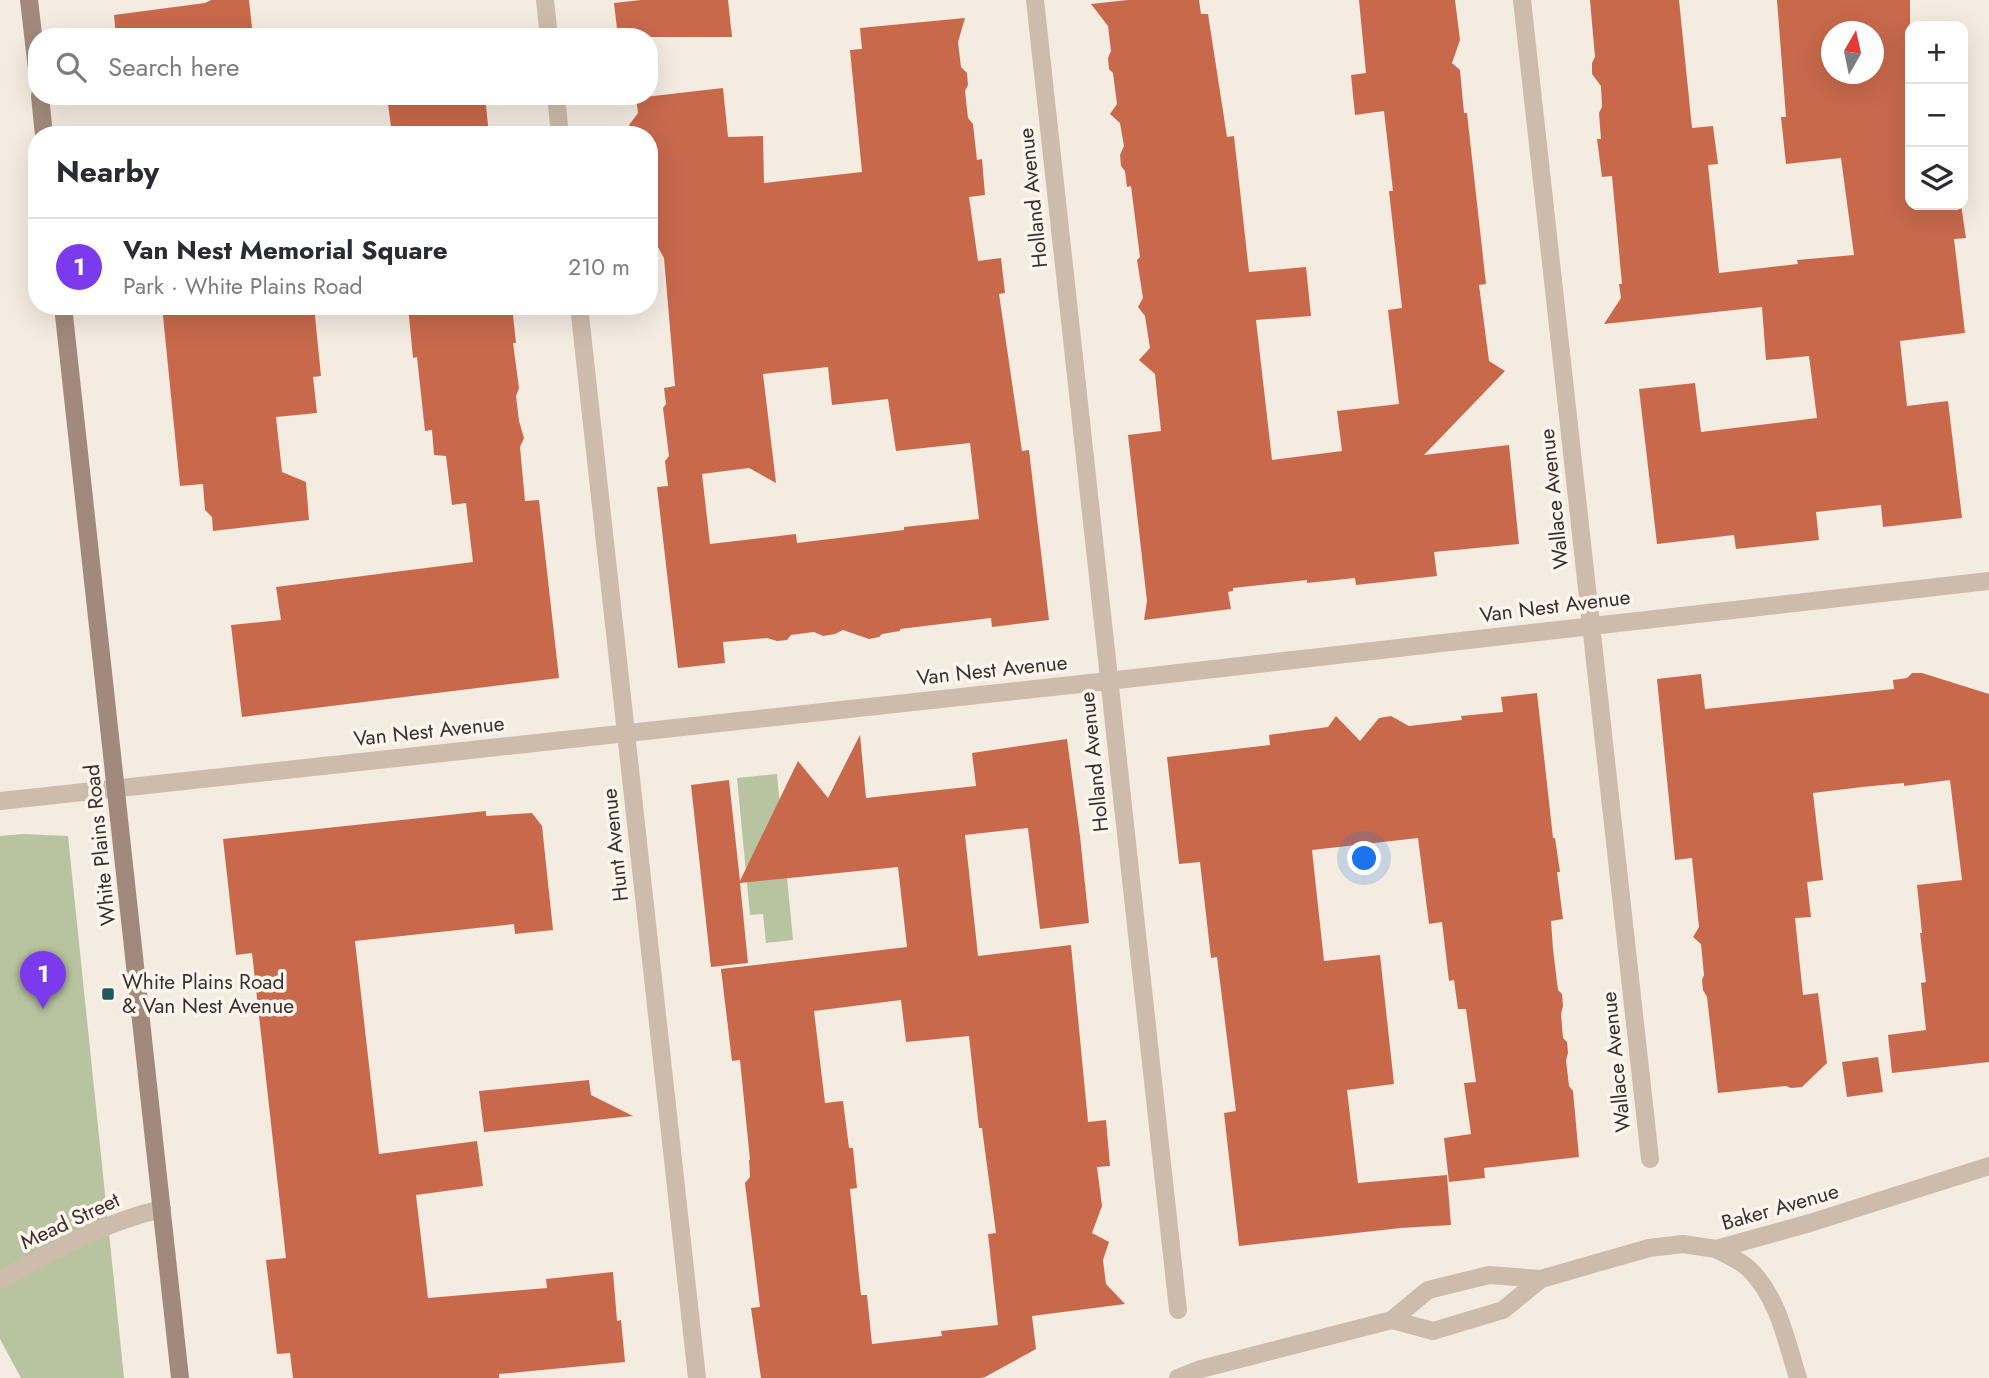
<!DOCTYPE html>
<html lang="en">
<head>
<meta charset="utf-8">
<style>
  :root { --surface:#fff; --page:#f2f2f3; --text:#2b2b33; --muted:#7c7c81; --line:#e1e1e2; --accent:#7c3aed }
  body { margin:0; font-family:Jost,sans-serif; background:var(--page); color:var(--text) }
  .controls { position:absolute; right:21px; top:21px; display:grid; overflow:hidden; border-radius:14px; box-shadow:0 7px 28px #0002 }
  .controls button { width:63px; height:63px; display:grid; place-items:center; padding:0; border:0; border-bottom:2px solid var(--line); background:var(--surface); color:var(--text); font:35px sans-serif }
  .compass { position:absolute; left:1821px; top:21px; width:63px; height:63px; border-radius:50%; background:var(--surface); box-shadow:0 7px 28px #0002; rotate:9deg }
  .you { position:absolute; left:1365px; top:859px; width:24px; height:24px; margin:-18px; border:5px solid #fff; border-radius:50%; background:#1a73e8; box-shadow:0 0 0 10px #1a73e833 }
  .badge { display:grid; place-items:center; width:46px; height:46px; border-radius:50%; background:var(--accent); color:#fff; font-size:23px; font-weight:700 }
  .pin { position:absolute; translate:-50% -58px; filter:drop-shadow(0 2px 4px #0008) }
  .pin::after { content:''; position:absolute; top:37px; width:24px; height:21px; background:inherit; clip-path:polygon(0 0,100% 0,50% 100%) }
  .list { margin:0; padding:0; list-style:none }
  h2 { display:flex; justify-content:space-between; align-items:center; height:91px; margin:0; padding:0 28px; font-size:30px }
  h2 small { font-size:23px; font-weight:400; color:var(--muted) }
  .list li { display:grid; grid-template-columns:46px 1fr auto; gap:21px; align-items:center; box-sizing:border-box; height:98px; padding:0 28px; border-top:2px solid var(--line) }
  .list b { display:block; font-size:26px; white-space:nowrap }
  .list p { margin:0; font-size:23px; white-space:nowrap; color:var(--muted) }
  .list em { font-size:23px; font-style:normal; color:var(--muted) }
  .icon { flex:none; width:38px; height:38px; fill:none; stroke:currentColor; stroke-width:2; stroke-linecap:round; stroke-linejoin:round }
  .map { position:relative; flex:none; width:1989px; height:1378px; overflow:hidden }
  .search { position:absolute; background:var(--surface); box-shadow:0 7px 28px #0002; left:28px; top:28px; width:630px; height:77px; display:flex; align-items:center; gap:18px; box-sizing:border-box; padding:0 24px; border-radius:28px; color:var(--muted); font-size:26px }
  .panel { position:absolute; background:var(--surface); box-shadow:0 7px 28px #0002; left:28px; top:126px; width:630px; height:189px; border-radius:28px }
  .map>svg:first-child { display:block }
  .green { fill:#b8c4a0 }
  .building { fill:#c8694b; fill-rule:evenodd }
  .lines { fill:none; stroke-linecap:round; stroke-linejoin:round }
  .lane { stroke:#cdbbac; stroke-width:18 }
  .street { stroke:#cdbbac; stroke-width:18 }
  .secondary { stroke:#a18a7d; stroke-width:18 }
  .poi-dot { fill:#1f5a5e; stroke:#fbf5ee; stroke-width:2.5 }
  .labels { text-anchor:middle; stroke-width:7; stroke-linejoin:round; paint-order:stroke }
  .street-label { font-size:21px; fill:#3b302b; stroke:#fbf5ee }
  .poi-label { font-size:21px; fill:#3b302b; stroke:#fbf5ee; text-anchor:start }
</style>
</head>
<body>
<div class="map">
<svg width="1989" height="1378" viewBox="0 0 1989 1378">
  <rect width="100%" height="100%" fill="#f4ebe1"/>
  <path class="green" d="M 777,774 L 793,940 L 766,943 L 763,914 L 750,915 L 737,778 Z
    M 23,834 L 68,836 L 124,1378 L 21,1378 L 0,1339 L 0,836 Z"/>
  <path class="building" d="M 211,0 L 249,0 L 253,37 L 116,37 L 114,15 L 205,3 Z
    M 641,0 L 728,0 L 732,37 L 618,37 L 614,3 Z
    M 1128,0 L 1199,0 L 1201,14 L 1208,14 L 1227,137 L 1234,136 L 1249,272 L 1306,267 L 1311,316 L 1256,320 L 1272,460 L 1342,451 L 1337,411 L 1399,404 L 1388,310 L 1402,308 L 1389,191 L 1393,191 L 1384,111 L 1355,115 L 1351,75 L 1366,73 L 1359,0 L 1455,0 L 1460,40 L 1452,63 L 1460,70 L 1464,113 L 1467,113 L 1486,284 L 1479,285 L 1489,361 L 1505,371 L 1424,455 L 1509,445 L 1519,544 L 1434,552 L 1437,576 L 1356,585 L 1355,578 L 1307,583 L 1307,580 L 1233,588 L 1233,591 L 1228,592 L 1231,609 L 1144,620 L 1147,601 L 1128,435 L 1161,431 L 1155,374 L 1139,360 L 1150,348 L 1145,316 L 1138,307 L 1143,298 L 1137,260 L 1140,257 L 1131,186 L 1127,187 L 1125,171 L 1121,166 L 1120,155 L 1124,146 L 1120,123 L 1110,114 L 1117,104 L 1113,73 L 1109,69 L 1108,58 L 1111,51 L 1108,26 L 1091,4 Z
    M 1590,0 L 1679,0 L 1692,128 L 1713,126 L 1718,164 L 1708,165 L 1719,273 L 1798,264 L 1797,260 L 1854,255 L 1841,158 L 1786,164 L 1781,117 L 1786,117 L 1777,0 L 1910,0 L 1910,205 L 1961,205 L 1966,238 L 1954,239 L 1965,333 L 1900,341 L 1907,406 L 1948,401 L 1962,518 L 1883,527 L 1881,505 L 1816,512 L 1819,540 L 1736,549 L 1734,535 L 1657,544 L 1639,389 L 1695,383 L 1701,432 L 1817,418 L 1809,356 L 1766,360 L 1762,307 L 1604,324 L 1621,298 L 1619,284 L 1622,284 L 1612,176 L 1602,177 L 1597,139 L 1601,139 L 1599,113 L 1602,107 L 1601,86 L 1592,74 L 1592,63 L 1595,57 ZM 1831,32 L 1873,32 L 1873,74 L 1831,74 Z
    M 965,18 L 958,42 L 961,67 L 967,73 L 968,85 L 965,91 L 968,118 L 973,124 L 977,160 L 982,159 L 985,195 L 969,197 L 978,261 L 1001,258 L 1005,293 L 999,294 L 1022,451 L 1029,450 L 1049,620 L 992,627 L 991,618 L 900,629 L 900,631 L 882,634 L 879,637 L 869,639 L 843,630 L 835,634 L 823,636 L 814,632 L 791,635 L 787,640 L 777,641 L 767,638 L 723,642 L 725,663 L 678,668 L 657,487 L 668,486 L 665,461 L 669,456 L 663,408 L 666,404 L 664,388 L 675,386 L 664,258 L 649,231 L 649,135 L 637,135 L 629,125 L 638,113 L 636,98 L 723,88 L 728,137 L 763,136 L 764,183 L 862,172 L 850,50 L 862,49 L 860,28 ZM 828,367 L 832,405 L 888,399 L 896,451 L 970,443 L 979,519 L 904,527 L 904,530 L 797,543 L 796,534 L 710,544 L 702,474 L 749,468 L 776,483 L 763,374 Z
    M 387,96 L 485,96 L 489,135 L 392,135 Z
    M 162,306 L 314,306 L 321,376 L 313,377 L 317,413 L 276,417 L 282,472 L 306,482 L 309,520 L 213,531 L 212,517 L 205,510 L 203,484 L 180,486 Z
    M 408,306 L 512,306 L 516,343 L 513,343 L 519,388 L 516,396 L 519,421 L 524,438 L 520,447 L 525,501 L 539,500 L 559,678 L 242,717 L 231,625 L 281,620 L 276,587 L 473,562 L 466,503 L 452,505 L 446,456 L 434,455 L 432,430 L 425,431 L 417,357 L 413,358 Z
    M 1912,673 L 1922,673 L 1989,694 L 1989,1062 L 1892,1073 L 1888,1035 L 1926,1030 L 1921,983 L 1926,982 L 1920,933 L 1922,933 L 1917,885 L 1962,880 L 1950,780 L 1904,786 L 1904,783 L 1862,787 L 1813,793 L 1823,880 L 1807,882 L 1811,917 L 1795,918 L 1803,995 L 1818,993 L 1827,1063 L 1802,1087 L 1791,1088 L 1786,1086 L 1718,1093 L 1707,997 L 1703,990 L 1702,980 L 1704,975 L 1701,944 L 1693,937 L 1699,927 L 1692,858 L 1675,860 L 1657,679 L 1701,674 L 1705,709 L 1894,689 L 1893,680 L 1907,678 Z
    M 1537,693 L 1553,838 L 1555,838 L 1560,872 L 1557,872 L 1563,919 L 1551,921 L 1553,949 L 1558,990 L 1562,994 L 1563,1006 L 1561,1014 L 1563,1038 L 1567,1042 L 1568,1053 L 1566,1060 L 1569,1086 L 1573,1091 L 1579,1157 L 1484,1168 L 1485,1178 L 1449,1182 L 1444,1138 L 1471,1134 L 1464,1083 L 1476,1082 L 1466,1009 L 1458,1009 L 1454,980 L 1449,981 L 1442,922 L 1429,924 L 1418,838 L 1312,850 L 1324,961 L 1380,955 L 1394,1084 L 1347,1090 L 1358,1183 L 1447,1175 L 1451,1225 L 1401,1228 L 1239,1246 L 1224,1113 L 1236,1111 L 1217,957 L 1211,958 L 1200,862 L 1179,864 L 1167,757 L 1270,745 L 1269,735 L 1328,727 L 1336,716 L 1360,741 L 1379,718 L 1391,716 L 1409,726 L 1462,720 L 1461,716 L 1503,712 L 1501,697 Z
    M 860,735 L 866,798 L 976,786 L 972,753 L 1067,739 L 1080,836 L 1089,923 L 1040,929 L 1028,828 L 965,835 L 978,956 L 1071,945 L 1088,1122 L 1106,1120 L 1110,1166 L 1097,1167 L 1102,1206 L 1092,1233 L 1109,1242 L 1103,1260 L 1106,1284 L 1125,1304 L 1032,1316 L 1036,1349 L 985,1377 L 980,1378 L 761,1378 L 751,1308 L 760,1307 L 745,1183 L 750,1177 L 749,1160 L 750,1160 L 740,1060 L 732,1061 L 721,969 L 907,947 L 898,867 L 740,883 L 748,963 L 711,967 L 691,785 L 729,780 L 740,881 L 798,761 L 828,798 ZM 901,1000 L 906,1042 L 969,1036 L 979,1128 L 982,1128 L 996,1233 L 988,1234 L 998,1325 L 941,1331 L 942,1336 L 872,1344 L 867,1295 L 861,1295 L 850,1189 L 857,1188 L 853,1148 L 849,1148 L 843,1101 L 825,1103 L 814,1011 Z
    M 486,811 L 486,816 L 532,813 L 542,826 L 553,930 L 515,934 L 514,924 L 355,941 L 379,1154 L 477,1141 L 483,1186 L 416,1195 L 428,1298 L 547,1288 L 546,1279 L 613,1272 L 617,1321 L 621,1320 L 625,1362 L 499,1374 L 499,1378 L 293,1378 L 290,1353 L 277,1354 L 266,1260 L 286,1258 L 252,953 L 236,955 L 223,839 Z
    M 1878,1057 L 1883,1092 L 1847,1097 L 1842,1062 Z
    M 589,1080 L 591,1095 L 633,1116 L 484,1132 L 479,1091 Z"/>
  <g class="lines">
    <path class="lane" d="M 1716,1249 C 1726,1255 1740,1260 1749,1269 C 1778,1297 1786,1340 1798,1378
      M 1392,1320 L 1433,1331 L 1503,1310 L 1541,1279
      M 1178,1378 L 1201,1369 L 1392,1320 L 1428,1290 L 1489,1275 L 1541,1279 L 1649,1248 L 1683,1244 L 1716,1249 L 1810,1223 L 1989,1166"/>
    <path class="street" d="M 545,0 L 549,37
      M 1035,0 L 1178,1310
      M 1522,0 L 1650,1159
      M 556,96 L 560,135
      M 579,306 L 697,1378
      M 0,801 L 1108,681 L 1989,581
      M 0,1280 C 53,1252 103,1222 162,1209"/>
    <path class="secondary" d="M 29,0 L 37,69
      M 40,96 L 44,135
      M 63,306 L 180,1378"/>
  </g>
  <rect class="poi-dot" x="101" y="987" width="14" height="14" rx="3.5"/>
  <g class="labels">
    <g class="street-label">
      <text transform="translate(1033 198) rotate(-96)" y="7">Holland Avenue</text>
      <text transform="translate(1554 499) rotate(-96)" y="7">Wallace Avenue</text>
      <text transform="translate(1555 606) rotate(-7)" y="7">Van Nest Avenue</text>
      <text transform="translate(992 670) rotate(-6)" y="7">Van Nest Avenue</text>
      <text transform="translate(429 731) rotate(-6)" y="7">Van Nest Avenue</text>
      <text transform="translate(1094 762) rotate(-96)" y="7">Holland Avenue</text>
      <text transform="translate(100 845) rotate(-96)" y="7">White Plains Road</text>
      <text transform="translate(615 845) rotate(-96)" y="7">Hunt Avenue</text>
      <text transform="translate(1616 1062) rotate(-96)" y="7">Wallace Avenue</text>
      <text transform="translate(1780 1207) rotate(-16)" y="7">Baker Avenue</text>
      <text transform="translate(70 1221) rotate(-25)" y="7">Mead Street</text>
    </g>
    <g class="poi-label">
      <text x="122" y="989">White Plains Road<tspan x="122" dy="24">&amp; Van Nest Avenue</tspan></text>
    </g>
  </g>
</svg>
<div class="controls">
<button>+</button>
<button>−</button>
<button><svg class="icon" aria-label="layers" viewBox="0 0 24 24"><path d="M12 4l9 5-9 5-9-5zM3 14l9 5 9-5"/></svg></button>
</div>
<svg class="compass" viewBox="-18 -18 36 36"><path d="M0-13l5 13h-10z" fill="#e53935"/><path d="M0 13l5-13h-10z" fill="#7c7c81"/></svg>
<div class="you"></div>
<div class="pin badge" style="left:43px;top:1009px">1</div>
<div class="search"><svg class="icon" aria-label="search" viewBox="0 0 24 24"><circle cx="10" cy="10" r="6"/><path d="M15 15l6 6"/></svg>Search here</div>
<section class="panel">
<h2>Nearby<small></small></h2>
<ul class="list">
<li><span class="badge">1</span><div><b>Van Nest Memorial Square</b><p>Park · White Plains Road</p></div><em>210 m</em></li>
</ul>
</section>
</div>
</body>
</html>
